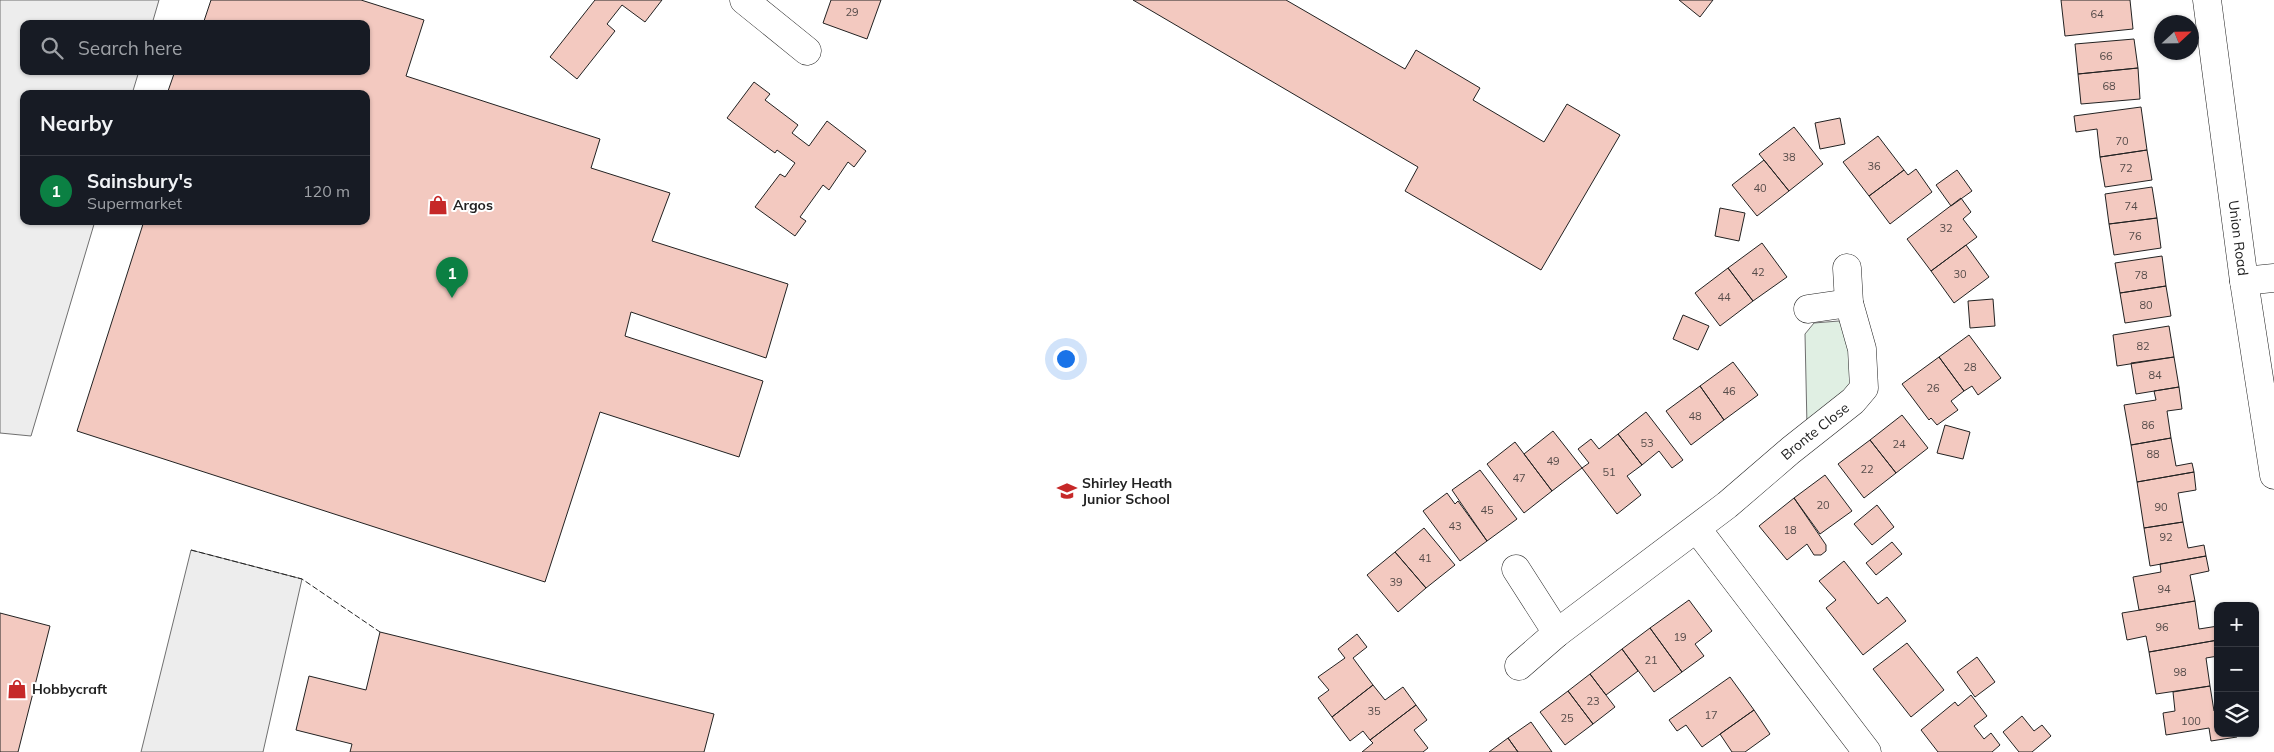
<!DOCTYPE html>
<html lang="en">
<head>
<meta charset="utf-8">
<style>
  :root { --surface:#171b24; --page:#20242c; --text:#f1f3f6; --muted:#9ea1a6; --line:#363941; --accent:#0b8043 }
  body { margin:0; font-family:Mulish,sans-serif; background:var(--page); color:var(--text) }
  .controls { position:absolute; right:15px; bottom:15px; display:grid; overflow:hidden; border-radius:10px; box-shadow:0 1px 4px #0004 }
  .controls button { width:45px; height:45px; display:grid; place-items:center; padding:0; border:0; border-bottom:1px solid var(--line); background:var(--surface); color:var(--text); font:25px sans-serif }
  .compass { position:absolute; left:2154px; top:15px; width:45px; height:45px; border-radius:50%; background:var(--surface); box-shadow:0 1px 4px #0004; rotate:68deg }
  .you { position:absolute; left:1065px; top:358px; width:18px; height:18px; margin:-12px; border:4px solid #fff; border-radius:50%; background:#1a73e8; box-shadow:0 0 0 8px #1a73e833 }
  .badge { display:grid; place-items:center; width:32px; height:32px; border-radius:50%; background:var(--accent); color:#fff; font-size:16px; font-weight:700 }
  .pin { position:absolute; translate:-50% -41px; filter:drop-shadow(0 1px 2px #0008) }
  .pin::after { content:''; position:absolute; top:26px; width:18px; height:15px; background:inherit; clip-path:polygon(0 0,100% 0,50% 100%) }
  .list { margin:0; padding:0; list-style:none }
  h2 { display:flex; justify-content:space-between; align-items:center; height:65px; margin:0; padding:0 20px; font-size:21px }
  h2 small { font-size:16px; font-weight:400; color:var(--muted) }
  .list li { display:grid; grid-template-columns:32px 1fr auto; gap:15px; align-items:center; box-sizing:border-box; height:70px; padding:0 20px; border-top:1px solid var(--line) }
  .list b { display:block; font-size:19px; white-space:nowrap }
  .list p { margin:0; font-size:16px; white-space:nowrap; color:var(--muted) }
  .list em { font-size:16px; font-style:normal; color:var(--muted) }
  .icon { flex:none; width:28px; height:28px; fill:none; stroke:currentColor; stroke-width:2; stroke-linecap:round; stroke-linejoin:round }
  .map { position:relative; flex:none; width:2274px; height:752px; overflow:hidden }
  .search { position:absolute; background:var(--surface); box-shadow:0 1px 4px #0004; left:20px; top:20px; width:350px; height:55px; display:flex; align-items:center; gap:12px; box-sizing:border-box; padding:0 18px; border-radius:10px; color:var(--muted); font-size:19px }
  .panel { position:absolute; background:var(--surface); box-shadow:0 1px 4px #0004; left:20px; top:90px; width:350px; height:135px; border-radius:10px }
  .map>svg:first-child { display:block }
  .green { fill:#e0efe3; stroke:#6f6f6f }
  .parking { fill:#ededed; stroke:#6f6f6f }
  .building { fill:#f3c9c0; stroke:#222 }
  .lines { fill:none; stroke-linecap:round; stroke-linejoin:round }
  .minor-casing { stroke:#222; stroke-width:29 }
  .minor { stroke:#fff; stroke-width:28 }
  .fence { stroke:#222; stroke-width:1; stroke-dasharray:6 2.5; stroke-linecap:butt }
  .labels { text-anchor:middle; stroke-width:4; stroke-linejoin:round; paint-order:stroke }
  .number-label { font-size:11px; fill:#564c4a }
  .poi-label { font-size:14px; font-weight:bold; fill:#222; stroke:#fff; text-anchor:start }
  .street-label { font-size:14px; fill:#222; stroke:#fff }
</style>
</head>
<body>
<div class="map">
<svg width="2274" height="752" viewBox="0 0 2274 752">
  <rect width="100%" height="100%" fill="#fff"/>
  <path class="green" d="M 1839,321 L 1853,339 L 1857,378 L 1833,407 L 1807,426 L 1805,334 L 1814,323 Z"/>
  <path class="parking" d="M 0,0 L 159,0 L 152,24 L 24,24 L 24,71 L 139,71 L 132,94 L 24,94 L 24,221 L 95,221 L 31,436 L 0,433 Z
    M 191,550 L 302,579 L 263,752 L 141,752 Z"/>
  <path class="building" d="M 211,0 L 361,0 L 424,20 L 406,76 L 600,139 L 591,168 L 670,193 L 652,241 L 788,284 L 766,358 L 631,312 L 625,336 L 763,381 L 739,457 L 600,412 L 545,582 L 77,431 L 144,221 L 366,221 L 366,94 L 167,94 L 175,71 L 366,71 L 366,24 L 203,24 Z
    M 595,0 L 662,0 L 645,22 L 622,5 L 607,24 L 615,31 L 577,79 L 550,57 Z
    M 831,0 L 881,0 L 867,39 L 823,23 Z
    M 1133,0 L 1286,0 L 1405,69 L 1416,50 L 1480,88 L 1473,100 L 1544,142 L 1567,104 L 1620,135 L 1541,270 L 1405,191 L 1418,167 Z
    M 1679,0 L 1713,0 L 1700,17 Z
    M 2061,0 L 2130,0 L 2133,29 L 2065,36 Z
    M 2134,39 L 2138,68 L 2078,74 L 2075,44 Z
    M 2138,68 L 2140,99 L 2081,104 L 2078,74 Z
    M 754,82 L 770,94 L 765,100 L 798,125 L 792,133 L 809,146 L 827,121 L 866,151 L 854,167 L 848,162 L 829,190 L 823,185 L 800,217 L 806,221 L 795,236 L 755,207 L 780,174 L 785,177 L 795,163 L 777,150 L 775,153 L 727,118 Z
    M 2141,107 L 2147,150 L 2100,157 L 2097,129 L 2076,132 L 2074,116 Z
    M 1840,118 L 1845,144 L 1820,149 L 1815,123 Z
    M 1794,127 L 1823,164 L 1789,191 L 1759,154 Z
    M 1878,136 L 1904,170 L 1869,196 L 1843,162 Z
    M 2147,150 L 2152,180 L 2105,187 L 2100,157 Z
    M 1764,160 L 1789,191 L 1757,216 L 1732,185 Z
    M 1916,169 L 1932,192 L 1890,224 L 1869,196 L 1904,170 L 1908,175 Z
    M 1957,170 L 1972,191 L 1951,206 L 1936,185 Z
    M 2152,187 L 2157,218 L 2109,224 L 2105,194 Z
    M 1961,198 L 1971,212 L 1963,219 L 1977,237 L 1931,271 L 1907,239 Z
    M 1720,208 L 1745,213 L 1739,241 L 1715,236 Z
    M 2157,218 L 2161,248 L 2114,255 L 2109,224 Z
    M 1762,243 L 1787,277 L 1753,301 L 1728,268 Z
    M 1966,245 L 1989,277 L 1954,303 L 1931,271 Z
    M 2162,256 L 2166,286 L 2120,293 L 2115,263 Z
    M 1728,268 L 1753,301 L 1720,326 L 1695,293 Z
    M 2166,286 L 2171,316 L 2125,323 L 2120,293 Z
    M 1993,299 L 1995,326 L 1970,328 L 1968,301 Z
    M 1683,315 L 1709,326 L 1698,350 L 1673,339 Z
    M 2169,326 L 2174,357 L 2117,366 L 2113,335 Z
    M 1969,335 L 2001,378 L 1978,395 L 1972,386 L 1964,391 L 1939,357 Z
    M 1939,357 L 1964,391 L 1951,401 L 1958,410 L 1937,425 L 1931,418 L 1929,420 L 1902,384 Z
    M 2174,357 L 2179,387 L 2136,394 L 2131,363 Z
    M 1733,362 L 1758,395 L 1724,420 L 1700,386 Z
    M 1700,386 L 1724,420 L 1691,445 L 1666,411 Z
    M 2179,387 L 2182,409 L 2167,411 L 2171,438 L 2131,445 L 2124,405 L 2156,400 L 2154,391 Z
    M 1646,412 L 1683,460 L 1672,468 L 1659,451 L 1642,465 L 1618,434 Z
    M 1902,415 L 1928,448 L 1896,473 L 1870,440 Z
    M 1945,425 L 1970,432 L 1963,459 L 1937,453 Z
    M 1553,431 L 1582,468 L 1552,491 L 1524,454 Z
    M 1618,434 L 1642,465 L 1627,476 L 1641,495 L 1617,514 L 1582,468 L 1589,463 L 1578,449 L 1591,439 L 1599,449 Z
    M 2171,438 L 2176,466 L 2192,463 L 2194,472 L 2137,482 L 2131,445 Z
    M 1870,440 L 1896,473 L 1864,498 L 1838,464 Z
    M 1515,442 L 1552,491 L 1524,513 L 1487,464 Z
    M 1480,470 L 1517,519 L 1487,541 L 1452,490 Z
    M 2194,472 L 2196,490 L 2178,493 L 2183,522 L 2144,528 L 2137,482 Z
    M 1825,475 L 1852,511 L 1820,534 L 1794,498 Z
    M 1447,493 L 1455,504 L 1458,501 L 1487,541 L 1460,561 L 1423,511 Z
    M 1794,498 L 1826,545 L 1826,551 L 1821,555 L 1814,555 L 1807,544 L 1787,560 L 1759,526 Z
    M 1877,505 L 1894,527 L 1872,545 L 1854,524 Z
    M 2183,522 L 2188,548 L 2204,545 L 2206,556 L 2150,566 L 2144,528 Z
    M 1424,528 L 1455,565 L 1426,588 L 1395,552 Z
    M 1892,542 L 1902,554 L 1876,575 L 1866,563 Z
    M 1395,552 L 1426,588 L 1398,612 L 1367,575 Z
    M 2206,556 L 2209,571 L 2190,575 L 2195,601 L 2139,610 L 2133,577 L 2161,572 L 2160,564 Z
    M 1844,561 L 1878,604 L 1887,597 L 1906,621 L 1863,655 L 1826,608 L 1836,600 L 1819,581 Z
    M 1689,600 L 1712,631 L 1695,644 L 1704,656 L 1682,672 L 1650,628 Z
    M 2195,601 L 2199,629 L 2218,626 L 2218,640 L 2149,652 L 2146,636 L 2127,640 L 2122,613 Z
    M 0,613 L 50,626 L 18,752 L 0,752 Z
    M 1650,628 L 1682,672 L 1654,692 L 1622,649 Z
    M 380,632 L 714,714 L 704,752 L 350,752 L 352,744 L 296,730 L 309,676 L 366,690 Z
    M 1357,634 L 1367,647 L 1353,658 L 1373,685 L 1332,717 L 1318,698 L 1329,690 L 1318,677 L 1345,658 L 1338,649 Z
    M 2218,640 L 2218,656 L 2206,658 L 2210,686 L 2156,694 L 2149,652 Z
    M 1907,643 L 1944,690 L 1911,717 L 1873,669 Z
    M 1622,649 L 1638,671 L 1606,695 L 1590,674 Z
    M 1977,657 L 1995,682 L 1975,697 L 1957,672 Z
    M 1590,674 L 1615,707 L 1593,724 L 1568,691 Z
    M 1730,677 L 1754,710 L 1702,747 L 1686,725 L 1677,731 L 1669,720 Z
    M 1373,685 L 1385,700 L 1403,687 L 1416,705 L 1370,740 L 1363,731 L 1350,741 L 1332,717 Z
    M 2210,686 L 2214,711 L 2218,711 L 2218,733 L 2236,733 L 2237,737 L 2211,741 L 2209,728 L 2166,735 L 2163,713 L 2175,711 L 2173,692 Z
    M 1568,691 L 1593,724 L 1565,745 L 1540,712 Z
    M 1971,695 L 1987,716 L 1974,726 L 1984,739 L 1991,733 L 2000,745 L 1992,752 L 1938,752 L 1921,730 L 1955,702 L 1958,706 Z
    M 1416,705 L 1427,720 L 1414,730 L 1428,748 L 1423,752 L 1362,752 L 1373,743 L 1370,740 Z
    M 1754,710 L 1770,734 L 1745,752 L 1732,752 L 1720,734 Z
    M 2022,716 L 2034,731 L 2042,725 L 2051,736 L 2032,752 L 2019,752 L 2003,732 Z
    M 1531,722 L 1552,752 L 1518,752 L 1508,738 Z
    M 1508,738 L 1518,752 L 1489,752 Z"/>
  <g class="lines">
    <defs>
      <g id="minor">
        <path d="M 744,0 L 807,51"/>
        <path id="s1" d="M 2207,0 L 2244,281 L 2274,475"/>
        <path d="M 2244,281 L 2274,278"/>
        <path d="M 1808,309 L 1849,303"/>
        <path d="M 1697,529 L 1867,752"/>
        <path d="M 1516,569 L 1557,633"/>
        <path id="s2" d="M 1519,666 L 1557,633 L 1727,505 L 1791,450 L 1853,401 L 1864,388 L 1862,349 L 1849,303 L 1847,268"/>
      </g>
    </defs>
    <use href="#minor" class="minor-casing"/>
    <use href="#minor" class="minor"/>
    <path class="fence" d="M 191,550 L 302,579 L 380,632"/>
  </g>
  <defs>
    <symbol id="shop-bare" viewBox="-9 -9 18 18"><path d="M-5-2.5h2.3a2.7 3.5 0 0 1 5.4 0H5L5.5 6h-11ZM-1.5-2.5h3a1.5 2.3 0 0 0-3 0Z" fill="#c62828" stroke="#fff" stroke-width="2.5" paint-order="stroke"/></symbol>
    <symbol id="school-bare" viewBox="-9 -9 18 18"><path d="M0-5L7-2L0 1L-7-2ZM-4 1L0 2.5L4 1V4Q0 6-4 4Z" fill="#c62828" stroke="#fff" stroke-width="2.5" paint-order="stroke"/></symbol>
  </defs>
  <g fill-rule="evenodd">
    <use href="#shop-bare" x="424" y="191" width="28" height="28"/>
    <use href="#school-bare" x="1053" y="477" width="28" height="28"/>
    <use href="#shop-bare" x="3" y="675" width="28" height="28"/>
  </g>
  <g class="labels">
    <g class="number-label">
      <text x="852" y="16">29</text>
      <text x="2097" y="18">64</text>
      <text x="2106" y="60">66</text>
      <text x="2109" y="90">68</text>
      <text x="2122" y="145">70</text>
      <text x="1789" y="161">38</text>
      <text x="1874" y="170">36</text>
      <text x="2126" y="172">72</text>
      <text x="1760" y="192">40</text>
      <text x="2131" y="210">74</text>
      <text x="1946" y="232">32</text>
      <text x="2135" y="240">76</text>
      <text x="1758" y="276">42</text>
      <text x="1960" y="278">30</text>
      <text x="2141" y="279">78</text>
      <text x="1724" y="301">44</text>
      <text x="2146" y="309">80</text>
      <text x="2143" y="350">82</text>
      <text x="1970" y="371">28</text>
      <text x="2155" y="379">84</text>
      <text x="1933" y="392">26</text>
      <text x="1729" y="395">46</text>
      <text x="1695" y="420">48</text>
      <text x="2148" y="429">86</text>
      <text x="1647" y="447">53</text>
      <text x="1899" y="448">24</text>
      <text x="2153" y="458">88</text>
      <text x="1553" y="465">49</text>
      <text x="1867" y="473">22</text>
      <text x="1609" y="476">51</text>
      <text x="1519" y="482">47</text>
      <text x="1823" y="509">20</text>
      <text x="2161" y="511">90</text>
      <text x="1487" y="514">45</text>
      <text x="1455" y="530">43</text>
      <text x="1790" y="534">18</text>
      <text x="2166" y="541">92</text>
      <text x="1425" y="562">41</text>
      <text x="1396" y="586">39</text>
      <text x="2164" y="593">94</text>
      <text x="2162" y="631">96</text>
      <text x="1680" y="641">19</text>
      <text x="1651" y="664">21</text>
      <text x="2180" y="676">98</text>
      <text x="1593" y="705">23</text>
      <text x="1374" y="715">35</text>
      <text x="1711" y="719">17</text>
      <text x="1567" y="722">25</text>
      <text x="2191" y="725">100</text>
    </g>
    <g class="poi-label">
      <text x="453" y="210">Argos</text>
      <text x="1082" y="488">Shirley Heath<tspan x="1082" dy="16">Junior School</tspan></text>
      <text x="32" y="694">Hobbycraft</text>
    </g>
    <g class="street-label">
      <text dy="5" stroke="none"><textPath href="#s1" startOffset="240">Union Road</textPath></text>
      <text dy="5" stroke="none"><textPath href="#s2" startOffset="378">Bronte Close</textPath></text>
    </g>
  </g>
</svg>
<div class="controls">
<button>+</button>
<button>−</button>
<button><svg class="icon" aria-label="layers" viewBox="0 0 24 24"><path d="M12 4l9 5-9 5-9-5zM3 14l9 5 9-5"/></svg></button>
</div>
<svg class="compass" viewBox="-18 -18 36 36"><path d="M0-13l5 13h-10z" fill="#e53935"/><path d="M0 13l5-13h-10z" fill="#9ea1a6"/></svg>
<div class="you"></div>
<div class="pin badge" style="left:452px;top:298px">1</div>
<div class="search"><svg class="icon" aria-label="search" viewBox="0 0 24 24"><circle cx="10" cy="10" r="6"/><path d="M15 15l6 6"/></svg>Search here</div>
<section class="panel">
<h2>Nearby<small></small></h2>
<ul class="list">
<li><span class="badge">1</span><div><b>Sainsbury's</b><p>Supermarket</p></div><em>120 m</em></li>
</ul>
</section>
</div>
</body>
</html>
